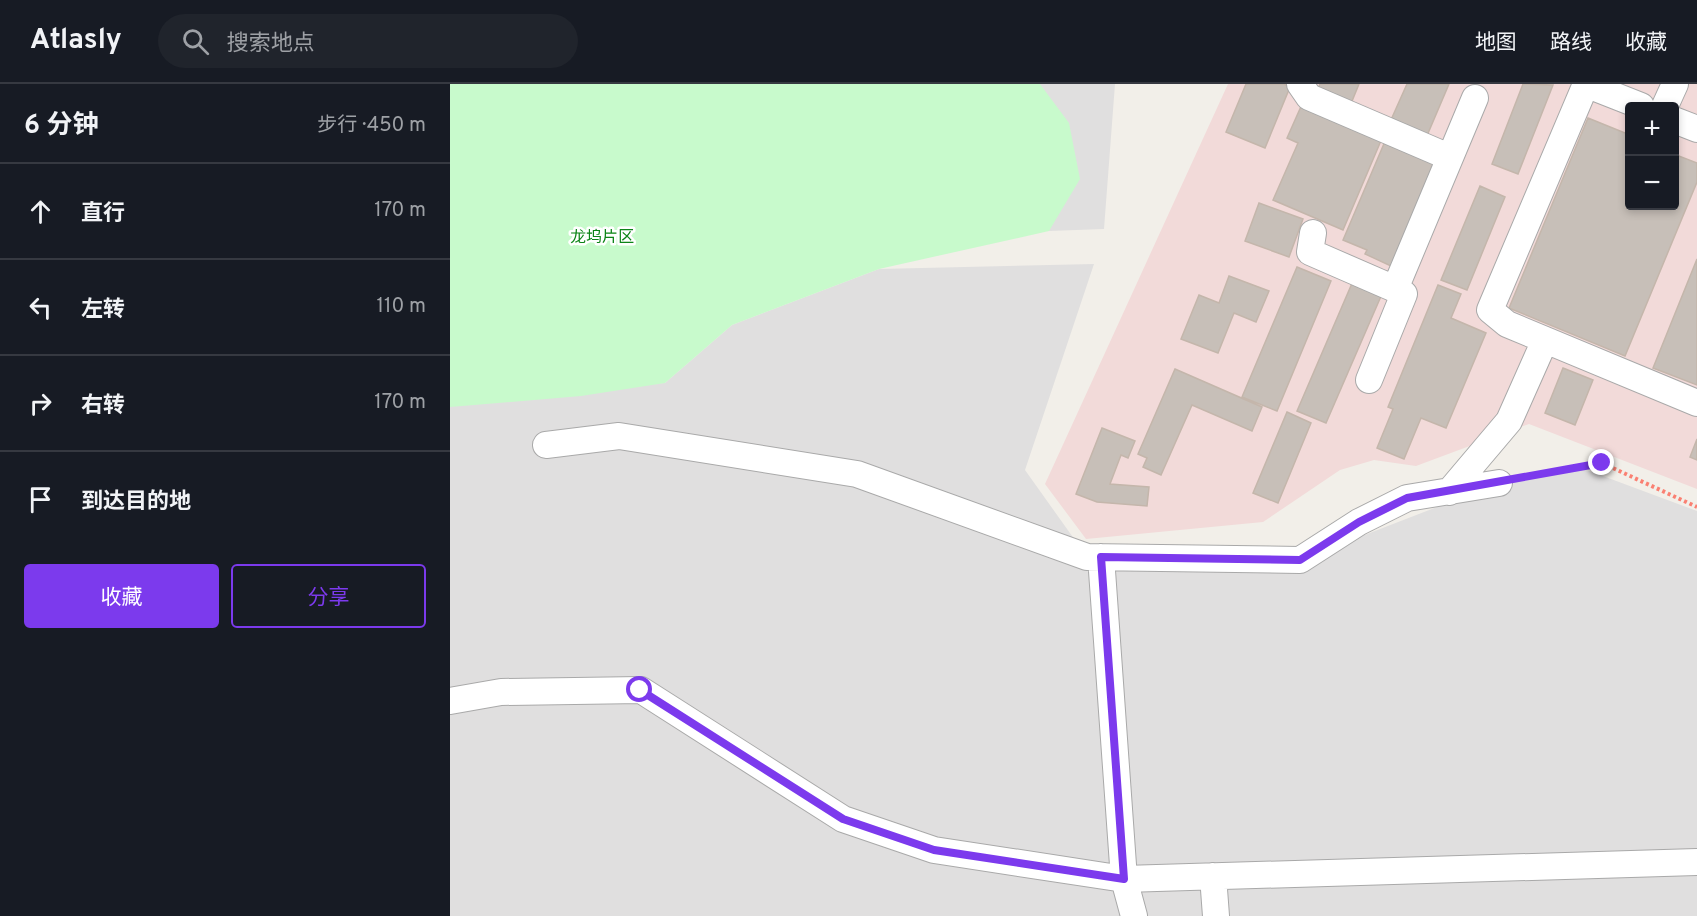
<!DOCTYPE html>
<html lang="zh">
<head>
<meta charset="utf-8">
<style>
  :root { --surface:#171b24; --page:#20242c; --text:#f1f3f6; --muted:#9ea1a6; --line:#363941; --accent:#7c3aed }
  body { margin:0; font-family:Overpass,"Noto Sans SC",sans-serif; background:var(--page); color:var(--text) }
  .controls { position:absolute; right:18px; top:18px; display:grid; overflow:hidden; border-radius:6px; box-shadow:0 3px 9px #0003 }
  .controls button { width:54px; height:54px; display:grid; place-items:center; padding:0; border:0; border-bottom:2px solid var(--line); background:var(--surface); color:var(--text); font:30px sans-serif }
  .stop { position:absolute; width:18px; height:18px; margin:-14px; border:4px solid #7c3aed; border-radius:50%; background:#fff }
  .stop.end { background:#7c3aed; border-color:#fff; box-shadow:0 2px 6px #0008 }
  .list { margin:0; padding:0; list-style:none }
  h2 { display:flex; justify-content:space-between; align-items:center; height:78px; margin:0; padding:0 24px; font-size:26px }
  h2 small { font-size:20px; font-weight:400; color:var(--muted) }
  .list li { display:grid; grid-template-columns:39px 1fr auto; gap:18px; align-items:center; box-sizing:border-box; height:96px; padding:0 24px; border-top:2px solid var(--line) }
  .list b { display:block; font-size:22px; white-space:nowrap }
  .list em { font-size:20px; font-style:normal; color:var(--muted) }
  .actions { display:flex; gap:12px; padding:18px 24px }
  .actions a { flex:1; padding:14px 0; border:2px solid var(--accent); border-radius:6px; text-align:center; font-size:21px; color:var(--accent) }
  .actions .main { background:var(--accent); color:#fff }
  .icon { flex:none; width:33px; height:33px; fill:none; stroke:currentColor; stroke-width:2; stroke-linecap:round; stroke-linejoin:round }
  .map { position:relative; flex:none; width:1247px; height:832px; overflow:hidden }
  header { display:flex; align-items:center; gap:36px; box-sizing:border-box; height:84px; padding:0 30px; background:var(--surface); border-bottom:2px solid var(--line) }
  header strong { font-size:28px }
  nav { display:flex; gap:33px; margin-inline-start:auto; font-size:21px }
  .search { width:420px; height:54px; background:var(--page); display:flex; align-items:center; gap:15px; box-sizing:border-box; padding:0 21px; border-radius:33px; color:var(--muted); font-size:22px }
  main { display:flex }
  aside { flex:1; background:var(--surface) }
  .map>svg:first-child { display:block }
  .residential { fill:#e0dfdf }
  .commercial { fill:#f2dad9; fill-rule:evenodd }
  .park { fill:#c8facc }
  .building { fill:#c7bfb8; stroke:#c4b6ab; stroke-width:1.5 }
  .lines { fill:none; stroke-linecap:round; stroke-linejoin:round }
  .minor-casing { stroke:#a9a9a9; stroke-width:28 }
  .path { stroke:#fa8072; stroke-width:4; stroke-dasharray:3 3; stroke-linecap:butt }
  .minor { stroke:#fff; stroke-width:26 }
  .route { stroke:#7c3aed; stroke-width:8 }
  .labels { text-anchor:middle; stroke-width:5; stroke-linejoin:round; paint-order:stroke }
  .park-label { font-size:16px; fill:#0c8416; stroke:#fff }
</style>
</head>
<body>
<header>
<strong>Atlasly</strong>
<div class="search"><svg class="icon" aria-label="search" viewBox="0 0 24 24"><circle cx="10" cy="10" r="6"/><path d="M15 15l6 6"/></svg>搜索地点</div>
<nav><a>地图</a><a>路线</a><a>收藏</a></nav>
</header>
<main>
<aside>
<h2>6 分钟<small>步行 · 450 m</small></h2>
<ul class="list">
<li><svg class="icon" aria-label="ahead" viewBox="0 0 24 24"><path d="M12 20V5M6 11l6-6 6 6"/></svg><div><b>直行</b></div><em>170 m</em></li>
<li><svg class="icon" aria-label="left" viewBox="0 0 24 24"><path d="M17 20v-9H6M10 6l-5 5 5 5"/></svg><div><b>左转</b></div><em>110 m</em></li>
<li><svg class="icon" aria-label="right" viewBox="0 0 24 24"><path d="M7 20v-9h11M14 6l5 5-5 5"/></svg><div><b>右转</b></div><em>170 m</em></li>
<li><svg class="icon" aria-label="arrive" viewBox="0 0 24 24"><path d="M6 21V4h12l-3 4 3 4H6"/></svg><div><b>到达目的地</b></div></li>
</ul>
<div class="actions"><a class="main">收藏</a><a>分享</a></div>
</aside>
<div class="map">
<svg width="1247" height="832" viewBox="0 0 1247 832">
  <rect width="100%" height="100%" fill="#f2efe9"/>
  <path class="residential" d="M 539,0 L 665,0 L 654,145 L 599,147 L 567,41 Z
    M 644,180 L 575,386 L 637,473 L 850,476 L 1049,399 L 1126,382 L 1247,427 L 1247,832 L 0,832 L 0,311 L 215,299 L 282,241 L 429,185 Z"/>
  <path class="commercial" d="M 778,0 L 1247,0 L 1247,405 L 1079,340 L 966,382 L 924,376 L 890,386 L 813,438 L 636,455 L 595,400 ZM 1180,22 L 1224,22 L 1224,122 L 1180,122 Z"/>
  <path class="park" d="M 0,0 L 590,0 L 619,39 L 630,95 L 599,147 L 429,185 L 282,241 L 215,299 L 131,312 L 0,323 Z"/>
  <path class="building" d="M 796,0 L 834,0 L 840,3 L 815,64 L 776,48 Z
    M 870,0 L 909,0 L 900,22 L 866,9 Z
    M 957,0 L 999,0 L 976,54 L 940,38 Z
    M 1073,0 L 1103,1 L 1068,90 L 1042,80 Z
    M 853,18 L 933,52 L 893,146 L 823,116 L 848,59 L 837,54 Z
    M 1138,34 L 1180,51 L 1180,122 L 1224,122 L 1224,70 L 1247,79 L 1247,98 L 1175,272 L 1059,224 Z
    M 936,55 L 986,76 L 941,182 L 915,170 L 917,166 L 893,156 Z
    M 1030,102 L 1055,113 L 1017,206 L 991,196 Z
    M 809,119 L 853,135 L 839,173 L 795,157 Z
    M 1247,175 L 1247,301 L 1203,284 Z
    M 847,183 L 881,197 L 827,327 L 792,313 Z
    M 779,192 L 819,207 L 806,238 L 784,229 L 768,269 L 731,255 L 749,211 L 769,219 Z
    M 903,197 L 932,210 L 876,339 L 847,327 Z
    M 988,201 L 1011,210 L 1001,234 L 1036,249 L 996,344 L 971,334 L 954,375 L 927,364 L 943,325 L 938,323 Z
    M 1113,284 L 1143,296 L 1125,341 L 1095,329 Z
    M 725,285 L 812,323 L 802,347 L 742,321 L 711,391 L 693,383 L 697,374 L 688,370 Z
    M 837,328 L 861,339 L 828,419 L 803,409 Z
    M 652,344 L 685,357 L 678,374 L 671,371 L 660,400 L 699,403 L 697,422 L 647,418 L 626,410 Z
    M 1247,355 L 1247,376 L 1240,373 Z"/>
  <g class="lines">
    <defs>
      <path id="minor" d="M 850,0 L 859,13 L 999,73
        M 1135,0 L 1191,22
        M 1136,0 L 1040,226 L 1057,240 L 1247,319
        M 1215,22 L 1225,0
        M 1224,36 L 1247,45
        M 863,149 L 860,168 L 945,205
        M 919,296 L 954,210 L 945,205 L 1025,14
        M 96,361 L 169,352 L 407,390 L 637,473 L 850,476 L 909,438 L 957,414 L 1049,399
        M 999,408 L 1059,337 L 1095,256
        M 651,473 L 674,795 L 684,832
        M 0,617 L 51,608 L 191,606 L 393,735 L 484,766 L 674,795 L 1247,778
        M 763,792 L 766,832"/>
    </defs>
    <use href="#minor" class="minor-casing"/>
    <path class="path" d="M 1070,395 L 1152,379 L 1247,423"/>
    <use href="#minor" class="minor"/>
  </g>
  <g class="lines">
    <path class="route" d="M 190,606 L 393,735 L 484,766 L 674,795 L 651,473 L 850,476 L 909,438 L 957,414 L 1152,379"/>
  </g>
  <g class="labels">
    <g class="park-label">
      <text x="152" y="158">龙坞片区</text>
    </g>
  </g>
</svg>
<div class="controls">
<button>+</button>
<button>−</button>
</div>
<div class="stop" style="left:190px;top:606px"></div>
<div class="stop end" style="left:1152px;top:379px"></div>
</div>
</main>
</body>
</html>
